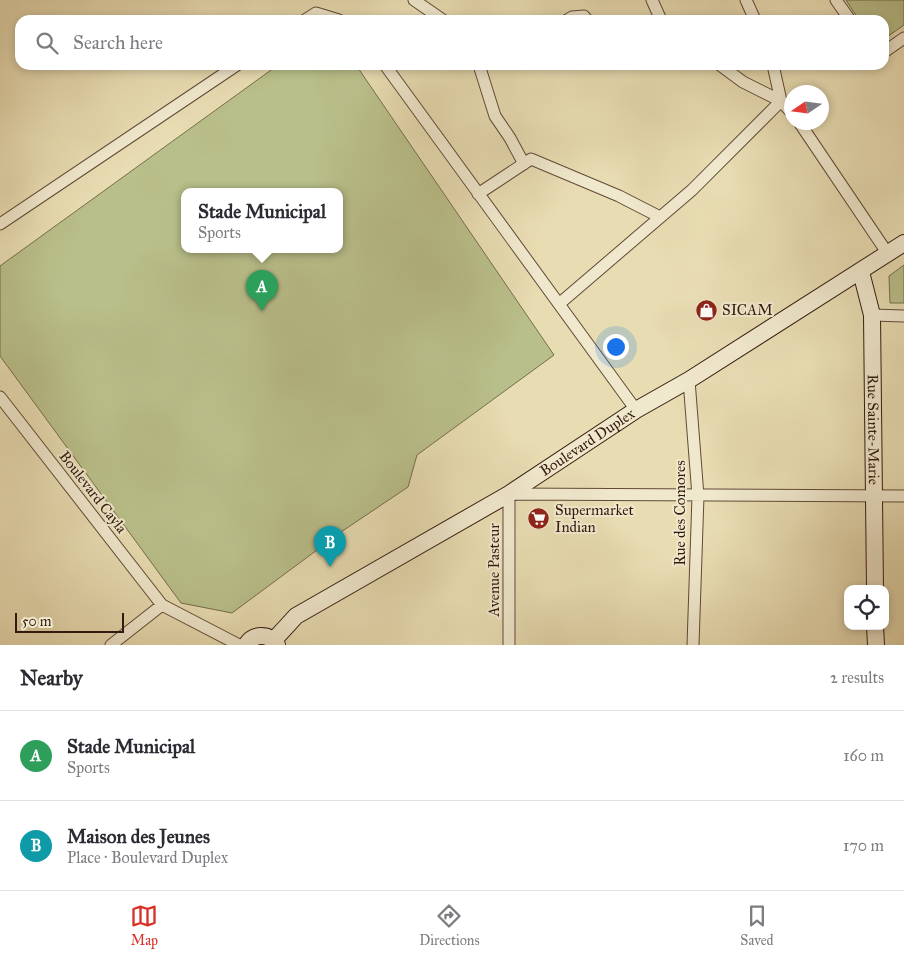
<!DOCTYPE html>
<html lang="en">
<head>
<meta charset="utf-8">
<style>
  :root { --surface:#fff; --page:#f7f7f7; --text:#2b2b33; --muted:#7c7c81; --line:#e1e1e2; --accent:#d93025 }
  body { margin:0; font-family:"IM FELL Great Primer",serif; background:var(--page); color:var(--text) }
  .controls { position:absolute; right:15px; bottom:15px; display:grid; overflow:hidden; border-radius:10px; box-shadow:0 2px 8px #0003 }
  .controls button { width:45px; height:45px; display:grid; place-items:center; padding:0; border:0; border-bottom:1px solid var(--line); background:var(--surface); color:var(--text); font:25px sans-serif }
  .compass { position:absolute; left:784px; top:85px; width:45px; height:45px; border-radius:50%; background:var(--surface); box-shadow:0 2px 8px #0003; rotate:257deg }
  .scale { position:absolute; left:15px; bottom:12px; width:109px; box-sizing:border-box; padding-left:5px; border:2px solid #331a0e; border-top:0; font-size:14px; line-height:18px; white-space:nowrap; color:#331a0e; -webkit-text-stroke:4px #f0e8cd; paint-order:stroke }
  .you { position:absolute; left:615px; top:346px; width:18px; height:18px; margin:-12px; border:4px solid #fff; border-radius:50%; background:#1a73e8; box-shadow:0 0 0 8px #1a73e833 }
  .badge { display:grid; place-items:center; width:32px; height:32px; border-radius:50%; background:var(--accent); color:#fff; font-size:16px; font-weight:700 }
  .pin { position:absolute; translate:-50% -41px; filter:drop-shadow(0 1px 2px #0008) }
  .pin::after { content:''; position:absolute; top:26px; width:18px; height:15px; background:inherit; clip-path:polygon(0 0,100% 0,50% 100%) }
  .popup { position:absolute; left:181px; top:188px; width:162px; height:65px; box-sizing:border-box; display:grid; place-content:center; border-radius:10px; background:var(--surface); filter:drop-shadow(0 1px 4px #0005); font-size:16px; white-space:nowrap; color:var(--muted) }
  .popup b { font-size:19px; color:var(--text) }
  .popup::after { content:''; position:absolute; left:50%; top:100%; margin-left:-10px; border:10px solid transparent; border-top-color:var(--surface) }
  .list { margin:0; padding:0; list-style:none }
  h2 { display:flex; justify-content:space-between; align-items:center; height:65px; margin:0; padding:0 20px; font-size:21px }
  h2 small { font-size:16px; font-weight:400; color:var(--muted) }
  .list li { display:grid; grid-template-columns:32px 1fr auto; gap:15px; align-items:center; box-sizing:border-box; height:90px; padding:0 20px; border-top:1px solid var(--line) }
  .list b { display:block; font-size:19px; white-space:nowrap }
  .list p { margin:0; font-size:16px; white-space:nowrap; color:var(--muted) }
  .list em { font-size:16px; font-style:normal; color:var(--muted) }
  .icon { flex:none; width:28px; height:28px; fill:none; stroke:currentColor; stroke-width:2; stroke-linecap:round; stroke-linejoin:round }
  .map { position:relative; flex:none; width:904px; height:645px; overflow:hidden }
  .search { position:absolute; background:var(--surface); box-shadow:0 2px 8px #0003; left:15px; right:15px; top:15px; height:55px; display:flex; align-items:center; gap:12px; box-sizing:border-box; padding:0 18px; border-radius:15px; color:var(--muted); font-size:19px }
  .sheet { height:245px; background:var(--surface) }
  nav { display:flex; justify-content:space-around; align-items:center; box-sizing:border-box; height:70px; border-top:1px solid var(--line); background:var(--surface); font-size:14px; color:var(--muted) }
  nav a { display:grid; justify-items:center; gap:2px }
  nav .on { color:var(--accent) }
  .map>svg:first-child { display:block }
  .green { fill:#b9bf8a; stroke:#766c4c; fill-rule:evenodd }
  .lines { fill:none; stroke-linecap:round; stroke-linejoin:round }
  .minor-casing { stroke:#604a37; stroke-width:13 }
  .secondary-casing { stroke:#331a0e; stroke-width:18 }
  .minor { stroke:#f0e8cd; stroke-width:11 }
  .secondary { stroke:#f0e8cd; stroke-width:16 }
  .labels { text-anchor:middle; stroke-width:4; stroke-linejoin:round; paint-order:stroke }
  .poi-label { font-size:15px; fill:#331a0e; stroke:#f0e8cd; text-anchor:start }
  .street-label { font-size:15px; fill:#331a0e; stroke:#f0e8cd }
</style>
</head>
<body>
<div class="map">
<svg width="904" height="645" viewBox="0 0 904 645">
  <rect width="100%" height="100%" fill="#e8dcb2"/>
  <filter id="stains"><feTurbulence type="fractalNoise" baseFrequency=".004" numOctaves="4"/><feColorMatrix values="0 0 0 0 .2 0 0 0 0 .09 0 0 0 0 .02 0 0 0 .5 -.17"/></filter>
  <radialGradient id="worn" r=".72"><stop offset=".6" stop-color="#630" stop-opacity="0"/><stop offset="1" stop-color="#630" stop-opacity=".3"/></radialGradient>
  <path class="green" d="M 846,0 L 904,0 L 904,25 L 884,39 L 884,20 L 859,20 Z
    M 278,65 L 356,65 L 554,355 L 417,455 L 408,487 L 344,530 L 232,613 L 181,603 L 0,356 L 0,266 ZM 184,192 L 340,192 L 340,250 L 184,250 Z
    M 904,265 L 904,303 L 890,303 L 889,276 Z"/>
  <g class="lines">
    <defs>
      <path id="minor" d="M 414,0 L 443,20
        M 652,0 L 661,20
        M 746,0 L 755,20
        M 836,0 L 850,20
        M 305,20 L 316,13 L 339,20
        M 567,20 L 572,17 L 584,16 L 587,20
        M 884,52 L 904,38
        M 385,65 L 636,410
        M 479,65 L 495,116 L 510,138 L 524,164
        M 720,65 L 743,82 L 781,101 L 792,113
        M 799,122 L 888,254
        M 478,194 L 531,159 L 619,196 L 660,217
        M 0,224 L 237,65
        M 559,304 L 692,190 L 781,101 L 773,65
        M 872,315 L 904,316
        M 689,380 L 698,496 L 693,645
        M 0,397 L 162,605 L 239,645
        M 111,645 L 162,605
        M 509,645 L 509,494 L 904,496"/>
      <g id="secondary">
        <path id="s1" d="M 861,272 L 872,315 L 875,589"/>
        <path d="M 875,626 L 876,645"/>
        <path id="s2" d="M 274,640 L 296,616 L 509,494 L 636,410 L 689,380 L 904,243"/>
        <path d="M 246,645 C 254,633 269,633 277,645"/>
      </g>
    </defs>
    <use href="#minor" class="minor-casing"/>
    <use href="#secondary" class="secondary-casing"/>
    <use href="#minor" class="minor"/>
    <use href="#secondary" class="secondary"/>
  </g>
  <defs>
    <symbol id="shop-disc" viewBox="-11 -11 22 22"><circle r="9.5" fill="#8f2418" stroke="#f0e8cd"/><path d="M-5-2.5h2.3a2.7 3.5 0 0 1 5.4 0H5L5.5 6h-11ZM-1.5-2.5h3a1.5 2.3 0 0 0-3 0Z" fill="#fff"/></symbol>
    <symbol id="supermarket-disc" viewBox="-11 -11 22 22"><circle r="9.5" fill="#8f2418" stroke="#f0e8cd"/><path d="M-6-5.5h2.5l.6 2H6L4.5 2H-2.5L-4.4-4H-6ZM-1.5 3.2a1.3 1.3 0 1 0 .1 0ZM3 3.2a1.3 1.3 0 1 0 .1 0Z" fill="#fff"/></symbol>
  </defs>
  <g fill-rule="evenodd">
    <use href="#shop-disc" x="694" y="298" width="25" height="25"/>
    <use href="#supermarket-disc" x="526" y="506" width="25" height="25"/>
  </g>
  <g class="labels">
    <g class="poi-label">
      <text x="722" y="315">SICAM</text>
      <text x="555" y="515">Supermarket<tspan x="555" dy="17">Indian</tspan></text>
    </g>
    <g class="street-label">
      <text dy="5" stroke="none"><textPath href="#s1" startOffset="159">Rue Sainte-Marie</textPath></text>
      <text dy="5" stroke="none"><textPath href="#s2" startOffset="372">Boulevard Duplex</textPath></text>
      <text transform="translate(93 492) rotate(52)" y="5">Boulevard Cayla</text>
      <text transform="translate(680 513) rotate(-90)" y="5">Rue des Comores</text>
      <text transform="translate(494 570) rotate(-90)" y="5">Avenue Pasteur</text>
    </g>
  </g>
  <rect width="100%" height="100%" filter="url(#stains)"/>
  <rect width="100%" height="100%" fill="url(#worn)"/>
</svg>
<div class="controls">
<button><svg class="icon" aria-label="locate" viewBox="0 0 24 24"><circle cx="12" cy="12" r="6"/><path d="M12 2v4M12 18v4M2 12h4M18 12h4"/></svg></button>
</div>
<svg class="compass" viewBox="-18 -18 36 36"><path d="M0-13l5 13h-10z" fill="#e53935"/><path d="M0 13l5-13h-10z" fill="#7c7c81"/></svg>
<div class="scale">50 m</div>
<div class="you"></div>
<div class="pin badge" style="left:262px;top:311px;background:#2e9e5b">A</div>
<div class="popup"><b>Stade Municipal</b>Sports</div>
<div class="pin badge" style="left:330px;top:567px;background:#0f9aa8">B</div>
<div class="search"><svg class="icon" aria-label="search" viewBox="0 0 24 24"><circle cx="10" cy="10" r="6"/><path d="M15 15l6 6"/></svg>Search here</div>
</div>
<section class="sheet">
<h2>Nearby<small>2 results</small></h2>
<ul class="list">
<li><span class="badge" style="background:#2e9e5b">A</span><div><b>Stade Municipal</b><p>Sports</p></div><em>160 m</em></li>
<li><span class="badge" style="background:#0f9aa8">B</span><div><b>Maison des Jeunes</b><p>Place · Boulevard Duplex</p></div><em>170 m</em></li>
</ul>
</section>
<nav>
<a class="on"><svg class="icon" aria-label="map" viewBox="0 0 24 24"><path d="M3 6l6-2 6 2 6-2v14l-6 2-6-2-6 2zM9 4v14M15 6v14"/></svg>Map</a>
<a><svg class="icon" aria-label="directions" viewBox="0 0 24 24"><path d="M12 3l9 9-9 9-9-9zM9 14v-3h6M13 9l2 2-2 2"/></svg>Directions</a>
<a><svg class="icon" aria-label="saved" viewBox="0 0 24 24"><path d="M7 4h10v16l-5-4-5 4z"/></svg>Saved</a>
</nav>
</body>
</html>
